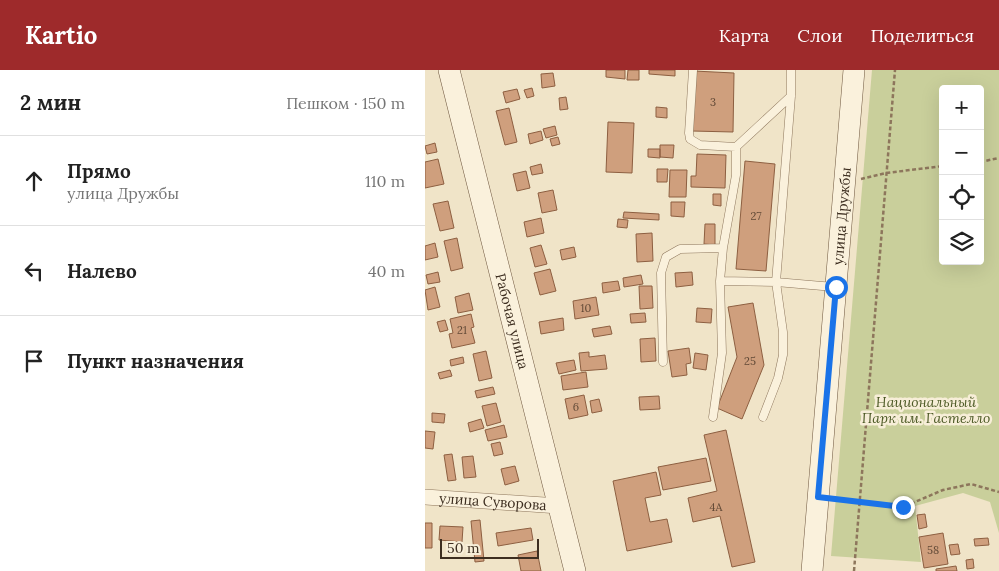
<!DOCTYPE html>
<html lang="ru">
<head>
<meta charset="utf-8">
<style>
  :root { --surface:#fff; --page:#f2f2f2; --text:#222; --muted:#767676; --line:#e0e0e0; --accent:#9e2a2b }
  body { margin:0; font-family:Lora,serif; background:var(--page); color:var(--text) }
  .controls { position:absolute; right:15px; top:15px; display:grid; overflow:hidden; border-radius:5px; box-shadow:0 5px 20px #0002 }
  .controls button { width:45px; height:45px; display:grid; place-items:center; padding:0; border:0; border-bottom:1px solid var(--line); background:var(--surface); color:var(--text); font:25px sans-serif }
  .scale { position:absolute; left:15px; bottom:12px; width:99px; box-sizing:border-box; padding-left:5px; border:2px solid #3d2e20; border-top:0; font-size:14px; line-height:18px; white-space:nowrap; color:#3d2e20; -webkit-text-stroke:4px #f7eed8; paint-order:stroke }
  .stop { position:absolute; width:15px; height:15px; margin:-11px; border:4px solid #1a73e8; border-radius:50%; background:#fff }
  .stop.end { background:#1a73e8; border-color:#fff; box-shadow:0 1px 5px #0008 }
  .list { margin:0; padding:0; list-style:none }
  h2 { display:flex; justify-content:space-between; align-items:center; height:65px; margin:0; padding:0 20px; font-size:21px }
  h2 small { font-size:16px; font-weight:400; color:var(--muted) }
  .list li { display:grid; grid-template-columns:32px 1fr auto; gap:15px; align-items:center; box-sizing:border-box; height:90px; padding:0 20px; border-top:1px solid var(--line) }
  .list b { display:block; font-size:19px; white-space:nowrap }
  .list p { margin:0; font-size:16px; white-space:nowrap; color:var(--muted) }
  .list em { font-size:16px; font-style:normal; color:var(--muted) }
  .icon { flex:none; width:28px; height:28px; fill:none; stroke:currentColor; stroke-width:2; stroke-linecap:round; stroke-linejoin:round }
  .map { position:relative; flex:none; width:574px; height:501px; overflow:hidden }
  header { display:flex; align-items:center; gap:30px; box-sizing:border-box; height:70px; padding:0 25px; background:var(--accent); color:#fff }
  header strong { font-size:24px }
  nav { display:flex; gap:28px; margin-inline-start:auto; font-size:18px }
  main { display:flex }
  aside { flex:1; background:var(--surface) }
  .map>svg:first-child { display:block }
  .green { fill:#c9cf9b; fill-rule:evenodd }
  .building { fill:#cf9f7d; stroke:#8d5f41 }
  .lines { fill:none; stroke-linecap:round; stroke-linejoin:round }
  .service-casing { stroke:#8d765c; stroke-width:9 }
  .minor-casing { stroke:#8d765c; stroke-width:16 }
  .secondary-casing { stroke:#6f573f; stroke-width:22 }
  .path { stroke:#8d765c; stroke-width:2.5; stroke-dasharray:4 2.5; stroke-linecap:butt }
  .service { stroke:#faf1dc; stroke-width:8 }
  .minor { stroke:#faf1dc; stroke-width:15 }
  .secondary { stroke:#faf1dc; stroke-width:21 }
  .route { stroke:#1a73e8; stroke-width:6 }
  .labels { text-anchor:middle; stroke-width:5; stroke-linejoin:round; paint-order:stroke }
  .number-label { font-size:11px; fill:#624a37 }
  .street-label { font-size:14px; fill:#3d2e20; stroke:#f7eed8 }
  .park-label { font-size:14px; font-style:italic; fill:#4d5a26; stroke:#f7eed8 }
</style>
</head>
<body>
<header>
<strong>Kartio</strong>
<nav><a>Карта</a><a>Слои</a><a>Поделиться</a></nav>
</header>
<main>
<aside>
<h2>2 мин<small>Пешком · 150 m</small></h2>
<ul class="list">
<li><svg class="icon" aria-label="ahead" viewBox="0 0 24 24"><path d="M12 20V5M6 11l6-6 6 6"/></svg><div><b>Прямо</b><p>улица Дружбы</p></div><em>110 m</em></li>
<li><svg class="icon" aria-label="left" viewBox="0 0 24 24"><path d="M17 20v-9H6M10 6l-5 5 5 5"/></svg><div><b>Налево</b></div><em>40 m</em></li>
<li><svg class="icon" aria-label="arrive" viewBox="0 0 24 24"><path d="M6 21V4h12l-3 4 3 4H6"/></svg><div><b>Пункт назначения</b></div></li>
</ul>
</aside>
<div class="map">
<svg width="574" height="501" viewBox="0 0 574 501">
  <rect width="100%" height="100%" fill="#f0e4c8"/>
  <path class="green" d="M 447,0 L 574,0 L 574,463 L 565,432 L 538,423 L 490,436 L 496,492 L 406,486 ZM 518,19 L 555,19 L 555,191 L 518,191 Z"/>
  <path class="building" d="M 181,0 L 200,0 L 200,9 L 181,7 Z
    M 203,0 L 214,0 L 214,10 L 202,10 Z
    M 224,0 L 250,0 L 250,6 L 224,4 Z
    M 269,1 L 309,3 L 308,62 L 267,61 Z
    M 128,3 L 130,16 L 117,18 L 116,4 Z
    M 107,18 L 109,26 L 102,28 L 99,20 Z
    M 92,19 L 95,29 L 81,33 L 78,22 Z
    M 141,27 L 143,39 L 135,40 L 134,28 Z
    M 231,37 L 242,38 L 242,48 L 231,47 Z
    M 84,38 L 92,72 L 80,75 L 71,41 Z
    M 183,52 L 209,53 L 207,103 L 181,102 Z
    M 130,56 L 132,65 L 121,68 L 118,59 Z
    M 116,61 L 118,70 L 105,74 L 103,64 Z
    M 133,67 L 135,74 L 127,76 L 125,69 Z
    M 10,73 L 12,82 L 2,84 L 0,76 Z
    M 235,75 L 249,75 L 248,88 L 235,87 Z
    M 223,79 L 235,79 L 235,88 L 223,87 Z
    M 272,84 L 301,85 L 300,118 L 266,117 L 266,106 L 271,106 Z
    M 13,89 L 19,114 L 0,118 L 0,92 Z
    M 320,91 L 350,94 L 341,201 L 311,199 Z
    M 116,94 L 118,103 L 107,105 L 105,97 Z
    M 232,99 L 243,99 L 242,112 L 232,112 Z
    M 245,100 L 262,100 L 261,127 L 244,127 Z
    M 101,101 L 105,118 L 92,121 L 88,104 Z
    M 128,120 L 132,140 L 117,143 L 113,123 Z
    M 288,124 L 296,124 L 296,136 L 288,135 Z
    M 23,131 L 29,158 L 15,161 L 8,134 Z
    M 246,132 L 260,132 L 259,147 L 246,146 Z
    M 199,142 L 234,144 L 234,150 L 198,148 Z
    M 116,148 L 119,163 L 102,167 L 99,152 Z
    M 193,149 L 203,150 L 202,158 L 192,157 Z
    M 280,154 L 290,154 L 290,175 L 279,174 Z
    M 227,163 L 228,191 L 212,192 L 211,164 Z
    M 32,168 L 38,198 L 26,201 L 19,171 Z
    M 10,173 L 13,187 L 0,190 L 0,176 Z
    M 116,175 L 122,194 L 110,197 L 105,178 Z
    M 149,177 L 151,187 L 137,190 L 135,180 Z
    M 125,199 L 131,221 L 115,225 L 109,203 Z
    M 13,202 L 15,212 L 3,214 L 1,205 Z
    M 267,202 L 268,215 L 251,217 L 250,203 Z
    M 216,205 L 218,214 L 199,217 L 198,208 Z
    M 193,211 L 195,220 L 178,223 L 177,213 Z
    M 214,216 L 227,216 L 228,238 L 215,239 Z
    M 10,217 L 15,237 L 3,240 L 0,220 Z
    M 44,223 L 48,240 L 33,243 L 30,227 Z
    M 171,227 L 174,245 L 150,249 L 148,231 Z
    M 328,233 L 339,295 L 317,349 L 292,338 L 312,287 L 303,237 Z
    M 272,238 L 287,239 L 286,253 L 271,252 Z
    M 220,243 L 221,252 L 206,253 L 205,244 Z
    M 46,244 L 49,257 L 46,258 L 50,273 L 27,278 L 24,264 L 28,263 L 25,249 Z
    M 138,248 L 139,260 L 116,264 L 114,252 Z
    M 20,250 L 23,260 L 15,262 L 12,252 Z
    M 185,256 L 187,264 L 169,267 L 167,259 Z
    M 230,268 L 231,291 L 216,292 L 215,269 Z
    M 264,278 L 266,293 L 261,294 L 262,305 L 247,307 L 243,281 Z
    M 61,281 L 67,308 L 54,311 L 48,284 Z
    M 164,282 L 164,287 L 180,285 L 182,299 L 156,301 L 154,283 Z
    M 270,283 L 283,285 L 281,300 L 268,298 Z
    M 38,287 L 39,293 L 26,296 L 25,290 Z
    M 149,290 L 151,300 L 134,304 L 131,293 Z
    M 25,300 L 27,306 L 15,309 L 13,303 Z
    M 161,302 L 163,317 L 138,320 L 136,306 Z
    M 68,317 L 70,324 L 52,328 L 50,321 Z
    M 159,325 L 163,345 L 144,349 L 140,329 Z
    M 234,326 L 235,339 L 215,340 L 214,327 Z
    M 174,329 L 177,341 L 167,343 L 165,331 Z
    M 71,333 L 76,352 L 62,356 L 57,336 Z
    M 7,343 L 20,344 L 19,353 L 7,352 Z
    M 56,349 L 59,358 L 45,362 L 43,353 Z
    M 79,355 L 82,367 L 63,371 L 60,360 Z
    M 301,360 L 330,492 L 307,497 L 295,446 L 268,452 L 263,428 L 292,421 L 279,365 Z
    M 0,361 L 10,362 L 8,379 L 0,378 Z
    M 75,372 L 78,384 L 69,386 L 66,374 Z
    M 27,384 L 31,410 L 23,411 L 19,385 Z
    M 48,386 L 51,407 L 39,408 L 37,387 Z
    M 281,388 L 286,411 L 238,420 L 233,397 Z
    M 90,396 L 94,411 L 80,415 L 76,399 Z
    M 231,402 L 236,425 L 220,428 L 225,452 L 242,449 L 247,472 L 202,481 L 188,411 Z
    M 500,444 L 502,457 L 494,459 L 492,445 Z
    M 55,450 L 59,491 L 50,492 L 46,451 Z
    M 0,453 L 7,453 L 7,478 L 0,478 Z
    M 15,456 L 38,457 L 37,472 L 14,470 Z
    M 106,458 L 108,470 L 73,476 L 71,463 Z
    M 518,463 L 523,494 L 499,498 L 494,467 Z
    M 563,468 L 564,475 L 550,476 L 549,469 Z
    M 533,474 L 535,484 L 526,485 L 524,475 Z
    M 112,481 L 116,501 L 96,501 L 93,485 Z
    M 548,489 L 549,498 L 542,499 L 541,490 Z
    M 531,496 L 532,501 L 511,501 L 511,499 Z"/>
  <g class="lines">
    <defs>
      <path id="service" d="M 268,0 L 264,63 L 265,69 L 275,75 L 311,77 L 311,105 L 298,178
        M 311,77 L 366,26
        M 238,292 L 236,203 L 241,187 L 255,179 L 298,178 L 295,211 L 351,212 L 409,217
        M 288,347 L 297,283 L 295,211
        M 338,347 L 353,308 L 358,285 L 358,262 L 351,212 L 366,26 L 366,0"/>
      <g id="minor">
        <path id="s1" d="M 0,427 L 134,436"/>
      </g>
      <g id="secondary">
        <path id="s2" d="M 24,0 L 150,501"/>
        <path id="s3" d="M 387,501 L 429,0"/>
      </g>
    </defs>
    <use href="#service" class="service-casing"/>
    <use href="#minor" class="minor-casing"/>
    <use href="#secondary" class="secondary-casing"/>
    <path class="path" d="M 555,92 L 574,88
      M 436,109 L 461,103 L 518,96
      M 409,429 L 478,437 L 518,420 L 546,414 L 574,422
      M 429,501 L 470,0"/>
    <use href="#service" class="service"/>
    <use href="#minor" class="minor"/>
    <use href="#secondary" class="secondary"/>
  </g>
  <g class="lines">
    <path class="route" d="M 411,217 L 393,427 L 478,437"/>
  </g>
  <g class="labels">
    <g class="number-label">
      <text x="288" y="36">3</text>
      <text x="331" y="150">27</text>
      <text x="161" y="242">10</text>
      <text x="37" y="264">21</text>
      <text x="325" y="295">25</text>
      <text x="151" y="341">6</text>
      <text x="291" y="441">4А</text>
      <text x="508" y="484">58</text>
    </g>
    <g class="street-label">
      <text dy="5" stroke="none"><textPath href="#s3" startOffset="356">улица Дружбы</textPath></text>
      <text dy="5" stroke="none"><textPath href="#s2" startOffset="259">Рабочая улица</textPath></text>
      <text dy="5" stroke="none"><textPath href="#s1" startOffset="68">улица Суворова</textPath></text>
    </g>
    <g class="park-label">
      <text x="501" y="337">Национальный<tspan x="501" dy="16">Парк им. Гастелло</tspan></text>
    </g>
  </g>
</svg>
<div class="controls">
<button>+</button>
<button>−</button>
<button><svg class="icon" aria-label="locate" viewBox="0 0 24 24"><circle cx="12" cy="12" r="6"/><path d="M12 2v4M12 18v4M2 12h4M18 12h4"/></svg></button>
<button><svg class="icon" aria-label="layers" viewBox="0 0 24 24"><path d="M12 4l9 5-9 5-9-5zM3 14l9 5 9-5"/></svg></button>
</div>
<div class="scale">50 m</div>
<div class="stop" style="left:411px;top:217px"></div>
<div class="stop end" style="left:478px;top:437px"></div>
</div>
</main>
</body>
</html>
